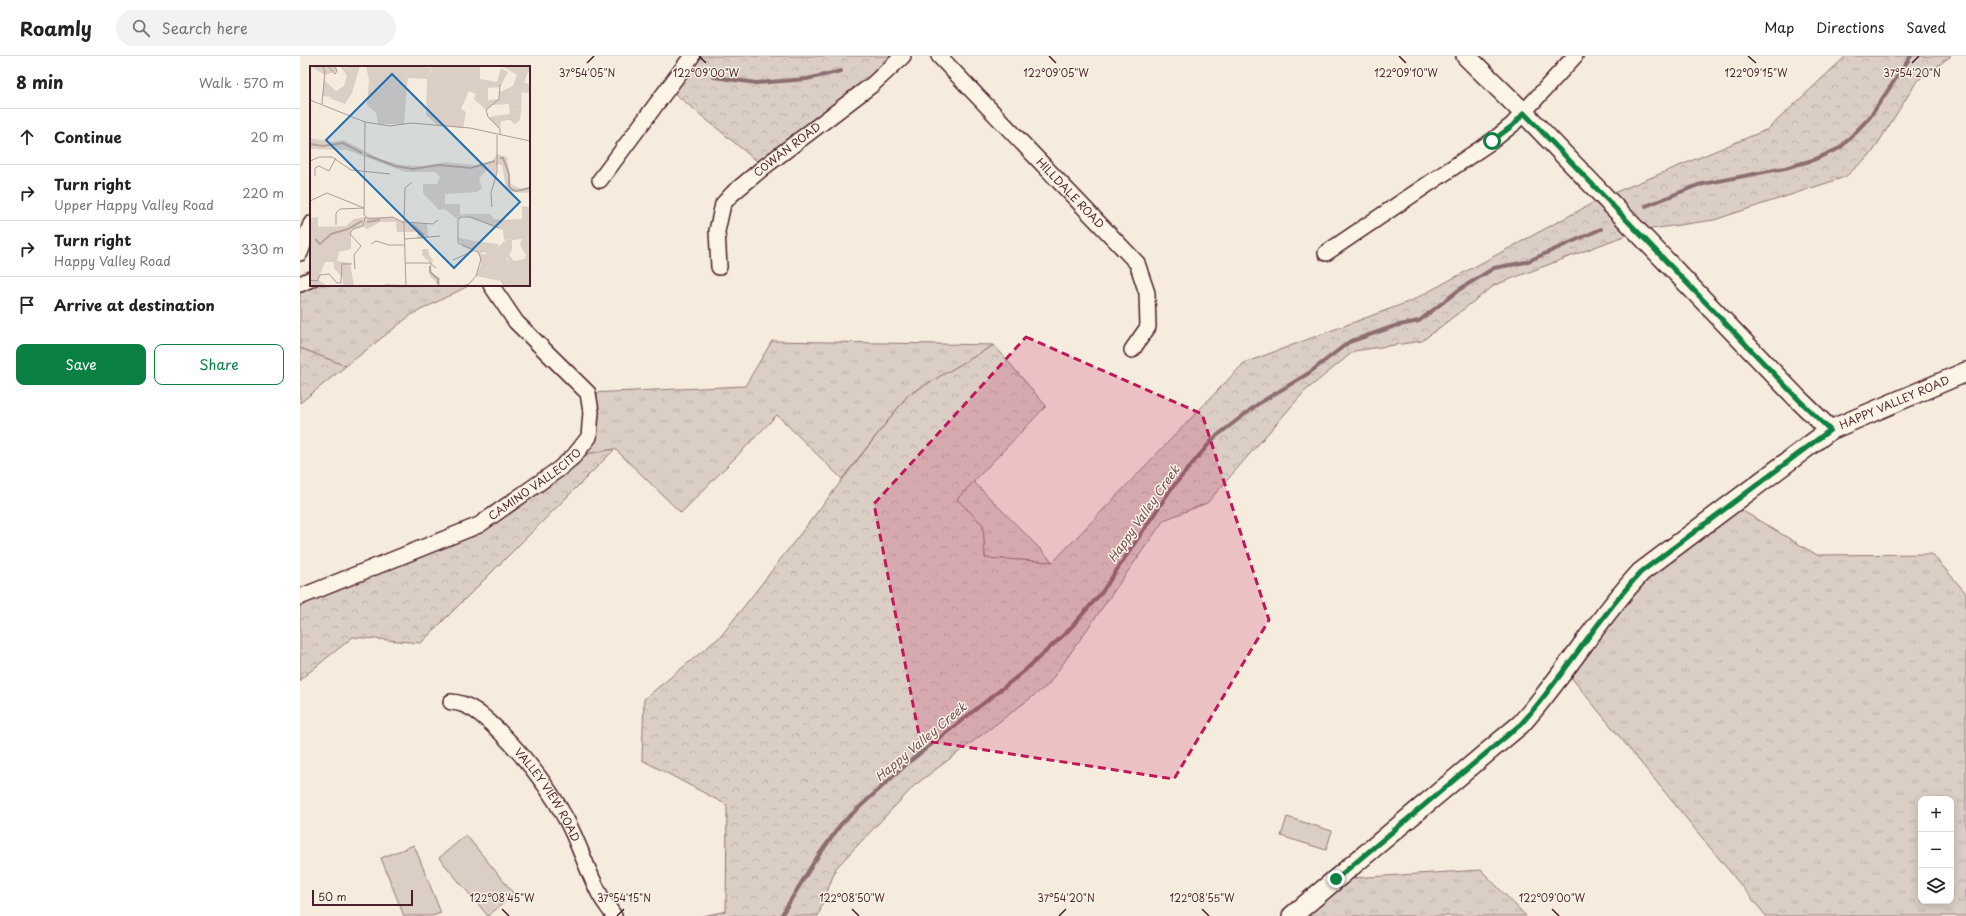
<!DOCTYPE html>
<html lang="en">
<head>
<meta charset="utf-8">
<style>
  :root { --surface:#fff; --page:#f2f2f2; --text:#222; --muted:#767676; --line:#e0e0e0; --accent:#0b8043 }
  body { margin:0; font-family:"Playpen Sans",sans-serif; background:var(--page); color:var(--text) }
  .controls { position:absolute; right:12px; bottom:12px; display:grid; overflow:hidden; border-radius:8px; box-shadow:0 2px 10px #0003 }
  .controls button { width:36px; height:36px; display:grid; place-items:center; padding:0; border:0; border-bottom:1px solid var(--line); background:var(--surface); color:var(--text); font:20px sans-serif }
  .scale { position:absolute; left:12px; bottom:10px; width:101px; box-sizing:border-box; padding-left:4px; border:2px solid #4a1f2b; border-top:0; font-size:11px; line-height:14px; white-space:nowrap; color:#4a1f2b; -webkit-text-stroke:3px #fcf5e5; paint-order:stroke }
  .stop { position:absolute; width:12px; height:12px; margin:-9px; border:3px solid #0b8043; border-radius:50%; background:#fff }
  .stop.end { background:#0b8043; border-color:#fff; box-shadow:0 1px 4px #0008 }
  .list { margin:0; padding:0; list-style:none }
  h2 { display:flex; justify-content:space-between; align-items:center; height:52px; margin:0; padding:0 16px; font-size:17px }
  h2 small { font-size:13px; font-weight:400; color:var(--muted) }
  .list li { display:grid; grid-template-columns:26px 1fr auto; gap:12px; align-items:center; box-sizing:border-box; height:56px; padding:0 16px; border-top:1px solid var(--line) }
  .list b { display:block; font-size:15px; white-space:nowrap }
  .list p { margin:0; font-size:13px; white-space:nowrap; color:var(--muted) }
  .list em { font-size:13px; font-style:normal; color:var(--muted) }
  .actions { display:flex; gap:8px; padding:12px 16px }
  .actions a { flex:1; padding:9px 0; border:1px solid var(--accent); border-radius:8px; text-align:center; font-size:14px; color:var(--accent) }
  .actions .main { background:var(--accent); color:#fff }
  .icon { flex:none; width:22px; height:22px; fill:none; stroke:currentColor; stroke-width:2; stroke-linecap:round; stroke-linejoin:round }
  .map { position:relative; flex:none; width:1666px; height:860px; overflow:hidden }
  header { display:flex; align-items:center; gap:24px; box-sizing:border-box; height:56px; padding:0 20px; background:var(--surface); border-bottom:1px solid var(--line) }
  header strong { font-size:19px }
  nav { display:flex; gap:22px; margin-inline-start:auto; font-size:14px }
  .search { width:280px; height:36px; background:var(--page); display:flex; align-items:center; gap:10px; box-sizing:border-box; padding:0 14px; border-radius:22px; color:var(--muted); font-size:15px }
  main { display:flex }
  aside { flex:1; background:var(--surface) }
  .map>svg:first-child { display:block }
  .grass { fill:url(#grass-tufts); stroke:#927678; fill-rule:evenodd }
  .forest { fill:url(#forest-crowns); stroke:#927678 }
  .garden { fill:#dbcec4; stroke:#927678 }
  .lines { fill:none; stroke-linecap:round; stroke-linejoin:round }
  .stream { stroke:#8c6e70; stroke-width:4 }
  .minor-casing { stroke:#4a1f2b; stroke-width:18 }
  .tertiary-casing { stroke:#4a1f2b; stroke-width:22 }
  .minor { stroke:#fcf5e5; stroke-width:15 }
  .tertiary { stroke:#fcf5e5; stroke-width:19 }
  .route { stroke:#0b8043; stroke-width:5 }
  .marked { fill:#c2185b; fill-opacity:0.2; stroke:#c2185b; stroke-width:3; stroke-dasharray:8 5; stroke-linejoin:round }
  .ticks { fill:none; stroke:#4a1f2b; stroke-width:1.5 }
  .labels { text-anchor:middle; stroke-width:3; stroke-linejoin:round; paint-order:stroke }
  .street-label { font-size:11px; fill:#4a1f2b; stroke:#fcf5e5 }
  .water-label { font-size:12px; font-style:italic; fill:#704d53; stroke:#fcf5e5 }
  .inset-river { fill:none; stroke:#b8a39e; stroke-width:2 }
  .inset-road { fill:none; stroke:#b19a96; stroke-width:1 }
  .view { fill:#1f6fb2; fill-opacity:0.15; stroke:#1f6fb2; stroke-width:2 }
  .inset-edge { fill:none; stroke:#4a1f2b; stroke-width:2 }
  .ticks-label { font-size:10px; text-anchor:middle; fill:#4a1f2b; stroke:#fcf5e5; stroke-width:3; stroke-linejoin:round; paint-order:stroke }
</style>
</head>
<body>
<header>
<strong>Roamly</strong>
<div class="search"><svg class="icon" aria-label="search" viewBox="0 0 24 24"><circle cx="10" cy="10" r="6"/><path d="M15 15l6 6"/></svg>Search here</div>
<nav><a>Map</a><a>Directions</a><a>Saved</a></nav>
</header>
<main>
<aside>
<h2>8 min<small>Walk · 570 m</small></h2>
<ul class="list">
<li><svg class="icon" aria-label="ahead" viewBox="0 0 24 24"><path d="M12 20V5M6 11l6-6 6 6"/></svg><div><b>Continue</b></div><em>20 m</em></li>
<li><svg class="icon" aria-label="right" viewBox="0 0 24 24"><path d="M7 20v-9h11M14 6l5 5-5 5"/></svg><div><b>Turn right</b><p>Upper Happy Valley Road</p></div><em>220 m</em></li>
<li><svg class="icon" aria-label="right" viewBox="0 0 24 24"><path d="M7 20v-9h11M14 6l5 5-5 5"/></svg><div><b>Turn right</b><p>Happy Valley Road</p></div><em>330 m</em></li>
<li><svg class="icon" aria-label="arrive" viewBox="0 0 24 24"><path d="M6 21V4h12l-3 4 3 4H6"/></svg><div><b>Arrive at destination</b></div></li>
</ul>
<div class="actions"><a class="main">Save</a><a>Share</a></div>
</aside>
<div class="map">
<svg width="1666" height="860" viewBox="0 0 1666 860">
  <defs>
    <pattern id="grass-tufts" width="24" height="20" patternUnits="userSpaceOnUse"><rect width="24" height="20" fill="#dbcec4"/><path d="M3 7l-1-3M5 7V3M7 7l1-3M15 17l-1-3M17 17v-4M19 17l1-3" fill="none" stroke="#bdb0a9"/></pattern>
    <pattern id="forest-crowns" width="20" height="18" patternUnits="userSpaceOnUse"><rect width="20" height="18" fill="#dbcec4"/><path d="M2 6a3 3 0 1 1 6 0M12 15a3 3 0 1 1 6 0" fill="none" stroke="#bdb0a9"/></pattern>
  </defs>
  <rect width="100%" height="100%" fill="#f5ecde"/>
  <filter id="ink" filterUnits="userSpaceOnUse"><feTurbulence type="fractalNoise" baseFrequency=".025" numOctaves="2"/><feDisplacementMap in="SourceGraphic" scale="8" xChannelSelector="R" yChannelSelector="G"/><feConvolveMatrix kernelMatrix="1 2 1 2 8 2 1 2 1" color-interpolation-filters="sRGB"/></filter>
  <g filter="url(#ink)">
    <path class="grass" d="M 0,228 L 11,229 L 170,229 L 111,259 L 46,310 L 0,292 Z
      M 472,285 L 694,289 L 608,339 L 542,423 L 477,359 L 381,457 L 315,393 L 274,400 L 283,389 L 288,337 L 445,330 Z
      M 673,425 L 753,506 L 685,502 L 683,469 L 657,443 Z
      M 1431,448 L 1517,499 L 1632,498 L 1666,537 L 1666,860 L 1466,860 L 1265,614 L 1300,566 ZM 1621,743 L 1651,743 L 1651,845 L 1621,845 Z
      M 1181,814 L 1226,860 L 992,860 L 1036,823 Z"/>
    <path class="forest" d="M 392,0 L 603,0 L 464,111 L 368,32 Z
      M 1546,0 L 1651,0 L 1617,25 L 1572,97 L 1545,121 L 1414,164 L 1337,175 L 1195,229 L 1122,285 L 1054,295 L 1004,336 L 907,447 L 864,464 L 748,629 L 615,729 L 536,812 L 518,860 L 403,860 L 426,855 L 427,749 L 342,704 L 344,643 L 421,580 L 608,339 L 694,289 L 746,350 L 657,443 L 683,469 L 685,502 L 753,506 L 944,307 L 1111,245 L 1304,141 L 1468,73 Z
      M 0,292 L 46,310 L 0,347 Z
      M 315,393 L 121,587 L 53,581 L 2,622 L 0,626 L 0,541 L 179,469 L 274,400 Z"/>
    <path class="garden" d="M 987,761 L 1032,775 L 1026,794 L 981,780 Z
      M 166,779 L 214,838 L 188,860 L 139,802 Z
      M 114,789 L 141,857 L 132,860 L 104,860 L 81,802 Z"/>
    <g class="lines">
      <path class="stream" d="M 414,21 L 456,27 L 507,23 L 541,15
        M 1346,150 L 1398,129 L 1485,112 L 1513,104 L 1540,92 L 1570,61 L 1611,0
        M 481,860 L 514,806 L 541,768 L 609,706 L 723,616 L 768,575 L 802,536 L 871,433 L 914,382 L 958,348 L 1009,317 L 1049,286 L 1095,270 L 1119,265 L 1160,233 L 1194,212 L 1226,206 L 1301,173"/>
      <defs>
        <g id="minor">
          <path id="s1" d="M 639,0 L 837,207 L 847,237 L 848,271 L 832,294"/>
          <path d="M 300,124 L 392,0"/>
          <path d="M 0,197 L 11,168"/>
          <path d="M 1026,197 L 1192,85 L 1212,69 L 1275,0"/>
          <path id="s2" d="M 419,211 L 417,175 L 423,148 L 433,137 L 464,111 L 573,28 L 603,0"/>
          <path d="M 0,228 L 11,223"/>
          <path id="s3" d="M 0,541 L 179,469 L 259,413 L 274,400 L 289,381 L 291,356 L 288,337 L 216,266 L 191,229"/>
          <path id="s4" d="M 151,646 C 171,647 185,662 199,675 C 226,702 249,731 267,765 C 279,788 287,814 299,837 C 303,845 309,852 314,860"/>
        </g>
        <g id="tertiary">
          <path d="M 1166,0 L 1224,57 L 1499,344 L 1530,374"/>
          <path id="s5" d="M 992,860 L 1221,668 C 1264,620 1297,563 1341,516 L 1530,374 L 1666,316"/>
        </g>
      </defs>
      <use href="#minor" class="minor-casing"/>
      <use href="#tertiary" class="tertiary-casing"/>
      <use href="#minor" class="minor"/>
      <use href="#tertiary" class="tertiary"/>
    </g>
  </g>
  <g class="lines" filter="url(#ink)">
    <path class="route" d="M 1036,823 L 1221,668 C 1264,620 1297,563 1341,516 L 1530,374 L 1499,344 L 1224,57 L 1212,70 L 1192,85"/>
  </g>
  <path class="marked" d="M 726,281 L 902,358 L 969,564 L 874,723 L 620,684 L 574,448 Z"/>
  <path class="ticks" d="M 399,0 L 406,7M 749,0 L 756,7M 1099,0 L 1106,7M 1448,0 L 1456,7M 287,7 L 294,0M 1612,7 L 1619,0M 202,853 L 209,860M 552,853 L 559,860M 902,853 L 909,860M 1252,853 L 1259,860M 317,860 L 324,853M 759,860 L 766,853"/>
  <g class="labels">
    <g class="street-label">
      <text dy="4" stroke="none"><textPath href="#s2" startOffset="148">COWAN ROAD</textPath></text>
      <text dy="4" stroke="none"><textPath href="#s1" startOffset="190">HILLDALE ROAD</textPath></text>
      <text dy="4" stroke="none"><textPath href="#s5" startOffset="799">HAPPY VALLEY ROAD</textPath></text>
      <text dy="4" stroke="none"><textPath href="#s3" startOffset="262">CAMINO VALLECITO</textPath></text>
      <text dy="4" stroke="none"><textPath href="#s4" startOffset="138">VALLEY VIEW ROAD</textPath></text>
    </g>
    <g class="water-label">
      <text transform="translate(844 458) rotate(-55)" y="4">Happy Valley Creek</text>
      <text transform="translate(621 686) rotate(-40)" y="4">Happy Valley Creek</text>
    </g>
  </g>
  <g transform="translate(10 10)">
    <rect width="220" height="220" fill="#f5ecde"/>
    <path d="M 0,0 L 25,0 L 27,5 L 15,9 ZM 30,0 L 42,4 L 39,28 L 29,32 L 12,30 L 14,14 L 26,25 L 34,20 L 37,10 ZM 56,0 L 104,0 L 105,7 L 98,9 L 94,58 L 68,58 L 66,47 L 57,39 L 59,14 ZM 119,0 L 170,0 L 170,13 L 187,16 L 191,2 L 198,6 L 190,21 L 178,22 L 178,34 L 189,33 L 190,26 L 203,20 L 209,23 L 212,26 L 202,43 L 211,44 L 210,54 L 205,58 L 200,54 L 191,55 L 190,63 L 178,51 L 200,48 L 199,38 L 183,39 L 176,44 L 164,33 L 166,28 L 159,25 L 151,43 L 156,46 L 153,62 L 127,59 L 116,49 L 117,13 L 122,3 ZM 113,127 L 123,129 L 135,128 L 135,138 L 150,138 L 150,148 L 153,150 L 148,154 L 135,143 L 129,144 ZM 147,171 L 164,175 L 168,186 L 153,181 ZM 198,172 L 202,174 L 202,184 L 196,193 L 201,196 L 192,199 L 200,205 L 207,202 L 220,204 L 220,220 L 193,220 L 191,215 L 166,210 L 171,198 L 169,188 L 176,188 L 182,181 L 187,182 ZM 27,195 L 40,197 L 44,220 L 33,220 L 33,212 L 24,202 L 29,202 ZM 0,206 L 11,206 L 9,214 L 17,220 L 0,220 Z" fill="#dbcec4"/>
    <path d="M 33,0 L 50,0 L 42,27 L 35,38 L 19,32 L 39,27 L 38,20 L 41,18 L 37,14 L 41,13 L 42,4 ZM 104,0 L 122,2 L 117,13 L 98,12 L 98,9 L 105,7 ZM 192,0 L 220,0 L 220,7 L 218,6 L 214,16 L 220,19 L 220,27 L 212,26 L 211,44 L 202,43 L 199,38 L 202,34 L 207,35 L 212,26 L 203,20 L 207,9 ZM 0,72 L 22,76 L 34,74 L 70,93 L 92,99 L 113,100 L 135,96 L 165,99 L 182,95 L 187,88 L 197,91 L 201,118 L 211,123 L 220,120 L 220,127 L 202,126 L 196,121 L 192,99 L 187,98 L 186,110 L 177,104 L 169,112 L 172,122 L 167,126 L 123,129 L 113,127 L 113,118 L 127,118 L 130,111 L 125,106 L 95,106 L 37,84 L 0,83 ZM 212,140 L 220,141 L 220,204 L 216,203 L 211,205 L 207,202 L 196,206 L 192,199 L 201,196 L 195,190 L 198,187 L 204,195 L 215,193 L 216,189 L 210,179 L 212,173 L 202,174 L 198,172 L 194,174 L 193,164 L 150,148 L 180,148 L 184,153 L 191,154 L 212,153 ZM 8,151 L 8,161 L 36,160 L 44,153 L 55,151 L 81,151 L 95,156 L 117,158 L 118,172 L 108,173 L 107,166 L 87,166 L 86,156 L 70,156 L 57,163 L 53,160 L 41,164 L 41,183 L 29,186 L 27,195 L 29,202 L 24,202 L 24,196 L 15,196 L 11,206 L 0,206 L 0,152 ZM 164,175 L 189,178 L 187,182 L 182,182 L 184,188 L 182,190 L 174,186 L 169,188 ZM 112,183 L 118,183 L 119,189 L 123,194 L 121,203 L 123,208 L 130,212 L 130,220 L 127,220 L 126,216 L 120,210 L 120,197 L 112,189 Z" fill="#dbcec4"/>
    <path class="inset-river" d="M 0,78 L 13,80 L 33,77 L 52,87M 57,89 L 85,100 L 103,103 L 129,99 L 161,102 L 185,95M 190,92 L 193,92 L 199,108 L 199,120 L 201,123 L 206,125 L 220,122M 57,156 L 70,154M 103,159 L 114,169M 5,173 L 10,178 L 21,168 L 38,163 L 52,155M 120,200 L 120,206 L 128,213 L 128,218"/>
    <path class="inset-road" d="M 18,0 L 25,8 L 27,5 L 25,0M 0,34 L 55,56 L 80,60 L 101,57 L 160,62 L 220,75M 12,38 L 15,5 L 12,0M 55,56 L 54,149 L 59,153 L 83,151 L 94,157 L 96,220M 190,69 L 190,63 L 178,51 L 176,44 L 189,33 L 190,18M 0,95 L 9,91 L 22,91 L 41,104 L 80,108M 5,110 L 5,102 L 9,100 L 19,105 L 26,92M 0,135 L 17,127 L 54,142 L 30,143 L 26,147 L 26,159M 182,141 L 181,127 L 187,106 L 187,69M 95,156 L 123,158 L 128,154M 94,157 L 95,122 L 102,116M 95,173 L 130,170M 61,178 L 66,175 L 79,179 L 95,179M 143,194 L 163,185M 96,197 L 120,197 L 126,202M 45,203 L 44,189 L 51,180 L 40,168 L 43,163 L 53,160 L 55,151M 0,214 L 7,215 L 10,209 L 19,208 L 27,217 L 31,217 L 32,198 L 42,198M 75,219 L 115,220M 152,220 L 159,218 L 166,210 L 171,193 L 168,186 L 148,177 L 148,154 L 151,151 L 160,151 L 189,162"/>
    <path class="view" d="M 82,8 L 210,136 L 144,202 L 16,74 Z"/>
    <rect width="220" height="220" class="inset-edge"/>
  </g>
  <g class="ticks-label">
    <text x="287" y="21">37°54'05"N</text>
    <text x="406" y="21">122°09'00"W</text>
    <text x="756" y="21">122°09'05"W</text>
    <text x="1106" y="21">122°09'10"W</text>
    <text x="1456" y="21">122°09'15"W</text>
    <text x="1612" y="21">37°54'20"N</text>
    <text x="202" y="846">122°08'45"W</text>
    <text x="324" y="846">37°54'15"N</text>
    <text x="552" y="846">122°08'50"W</text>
    <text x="766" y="846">37°54'20"N</text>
    <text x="902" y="846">122°08'55"W</text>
    <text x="1252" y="846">122°09'00"W</text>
  </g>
</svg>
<div class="controls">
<button>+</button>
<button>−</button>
<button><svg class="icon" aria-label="layers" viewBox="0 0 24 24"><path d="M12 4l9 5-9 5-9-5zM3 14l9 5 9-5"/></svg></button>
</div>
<div class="scale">50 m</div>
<div class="stop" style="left:1192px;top:85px"></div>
<div class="stop end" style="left:1036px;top:823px"></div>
</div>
</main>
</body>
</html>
